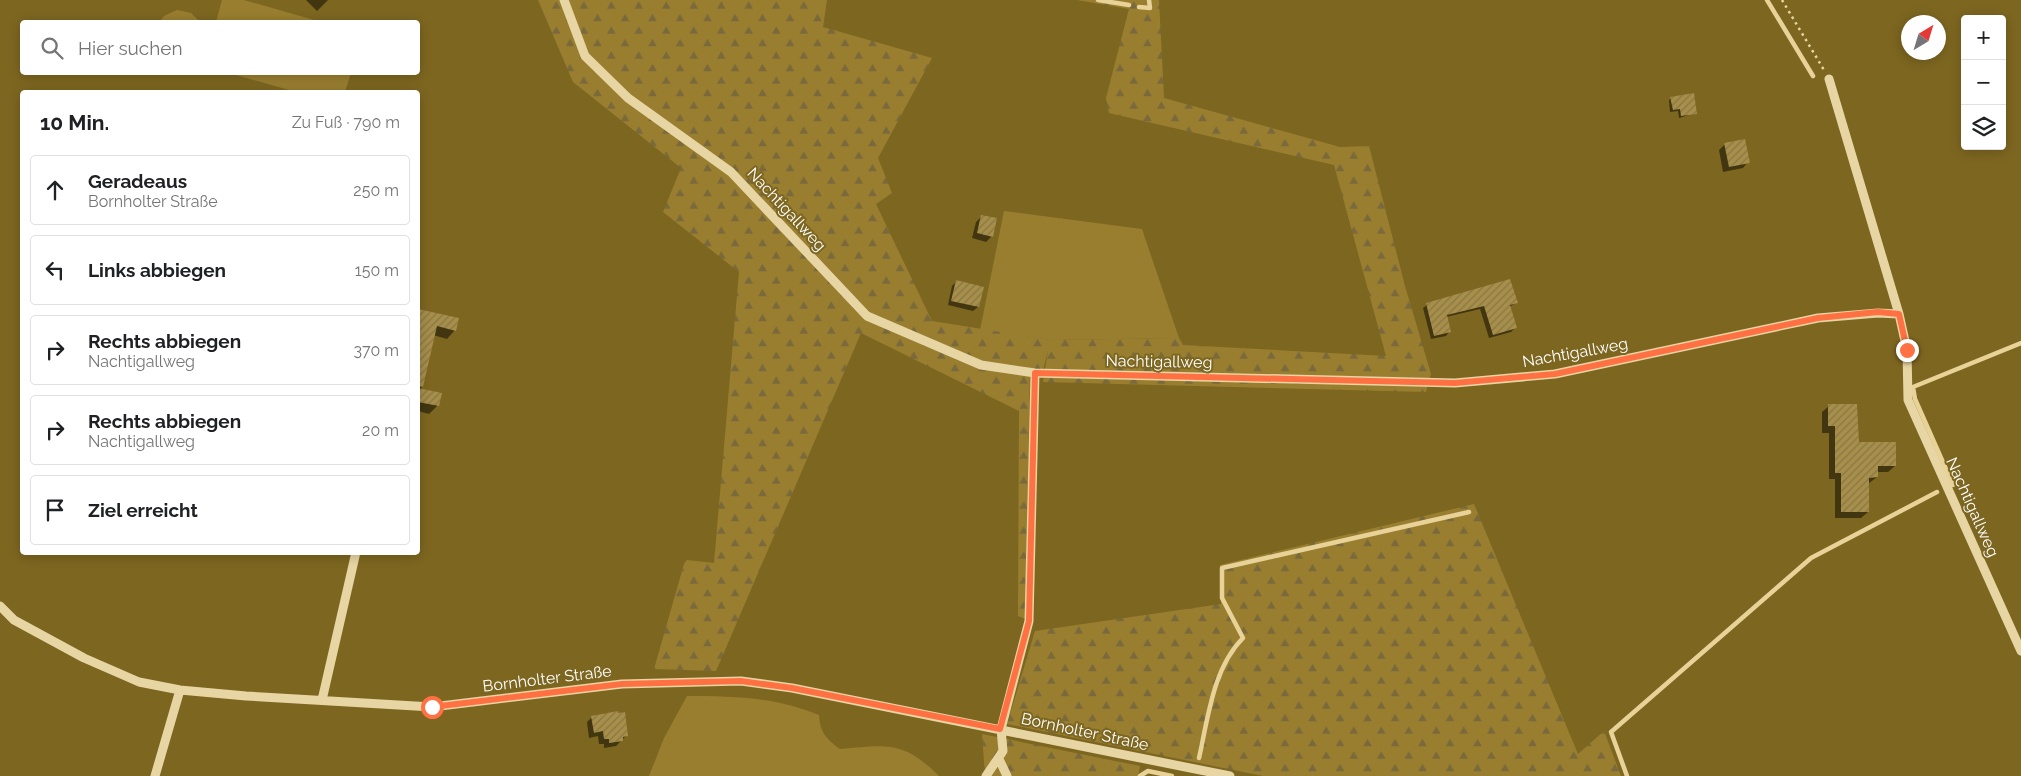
<!DOCTYPE html>
<html lang="de">
<head>
<meta charset="utf-8">
<style>
  :root { --surface:#fff; --page:#f6f6f6; --text:#202124; --muted:#757577; --line:#e0e0e0 }
  body { margin:0; font-family:Raleway,sans-serif; background:var(--page); color:var(--text) }
  .controls { position:absolute; right:15px; top:15px; display:grid; overflow:hidden; border-radius:5px; box-shadow:0 2px 12px #0003 }
  .controls button { width:45px; height:45px; display:grid; place-items:center; padding:0; border:0; border-bottom:1px solid var(--line); background:var(--surface); color:var(--text); font:25px sans-serif }
  .compass { position:absolute; left:1901px; top:15px; width:45px; height:45px; border-radius:50%; background:var(--surface); box-shadow:0 2px 12px #0003; rotate:38deg }
  .stop { position:absolute; width:15px; height:15px; margin:-11px; border:4px solid #ff7043; border-radius:50%; background:#fff }
  .stop.end { background:#ff7043; border-color:#fff; box-shadow:0 1px 5px #0008 }
  .list { margin:0; padding:0; list-style:none }
  h2 { display:flex; justify-content:space-between; align-items:center; height:65px; margin:0; padding:0 20px; font-size:21px }
  h2 small { font-size:16px; font-weight:400; color:var(--muted) }
  .list li { display:grid; grid-template-columns:32px 1fr auto; gap:15px; align-items:center; box-sizing:border-box; height:70px; margin:0 10px 10px; padding:0 10px; border:1px solid var(--line); border-radius:5px }
  .list b { display:block; font-size:19px; white-space:nowrap }
  .list p { margin:0; font-size:16px; white-space:nowrap; color:var(--muted) }
  .list em { font-size:16px; font-style:normal; color:var(--muted) }
  .icon { flex:none; width:28px; height:28px; fill:none; stroke:currentColor; stroke-width:2; stroke-linecap:round; stroke-linejoin:round }
  .map { position:relative; flex:none; width:2021px; height:776px; overflow:hidden }
  .search { position:absolute; background:var(--surface); box-shadow:0 2px 12px #0003; left:20px; top:20px; width:400px; height:55px; display:flex; align-items:center; gap:12px; box-sizing:border-box; padding:0 18px; border-radius:5px; color:var(--muted); font-size:19px }
  .panel { position:absolute; background:var(--surface); box-shadow:0 2px 12px #0003; left:20px; top:90px; width:400px; height:465px; border-radius:5px }
  .map>svg:first-child { display:block }
  .green { fill:#997e30 }
  .forest { fill:url(#forest-firs) }
  .shadow { fill:#0007 }
  .lines { fill:none; stroke-linecap:round; stroke-linejoin:round }
  .stream { stroke:#e8d297; stroke-width:4.5 }
  .building { fill:url(#building-hatch) }
  .path { stroke:#e7d5a3; stroke-width:2.5; stroke-dasharray:2.5 4; stroke-linecap:butt }
  .minor { stroke:#e7d5a3; stroke-width:9 }
  .route { stroke:#ff7043; stroke-width:6 }
  .labels { text-anchor:middle; stroke-width:4; stroke-linejoin:round; paint-order:stroke }
  .street-label { font-size:16px; fill:#fff; stroke:#7d6620 }
</style>
</head>
<body>
<div class="map">
<svg width="2021" height="776" viewBox="0 0 2021 776">
  <defs>
    <pattern id="forest-firs" width="22" height="20" patternUnits="userSpaceOnUse" patternTransform="scale(1.25)"><rect width="22" height="20" fill="#997e30"/><path d="M5 1l3.5 6h-7zM16 11l3.5 6h-7z" fill="#7a6a3b"/></pattern>
    <pattern id="building-hatch" width="6" height="6" patternUnits="userSpaceOnUse" patternTransform="scale(1.25)"><rect width="6" height="6" fill="#a78e49"/><path d="M-1 1l2-2M0 6l6-6M5 7l2-2" fill="none" stroke="#87774a"/></pattern>
  </defs>
  <rect width="100%" height="100%" fill="#7d6620"/>
  <path class="green" d="M 222,0 L 244,0 L 321,22 L 216,22 Z
    M 177,10 L 191,13 L 200,22 L 159,22 L 164,16 Z
    M 229,73 L 351,73 L 345,92 L 296,92 Z
    M 1004,211 L 1142,229 L 1179,338 L 1051,340 L 980,330 Z
    M 687,696 C 733,696 776,697 819,715 C 820,732 826,739 840,749 C 887,745 903,740 939,776 L 649,776 L 664,738 Z"/>
  <path class="forest" d="M 538,0 L 827,0 L 823,27 L 932,58 L 878,158 L 892,193 L 876,204 L 932,321 L 1051,340 L 1179,338 L 1183,345 L 1386,356 L 1334,165 L 1109,113 L 1106,98 L 1129,9 L 1077,0 L 1159,0 L 1164,98 L 1340,147 L 1369,146 L 1405,286 L 1431,374 L 1426,392 L 1043,382 L 1048,351 L 1043,370 L 1030,369 L 1025,619 L 1018,616 L 1019,411 L 861,333 L 716,671 L 654,669 L 684,564 L 687,560 L 714,563 L 739,272 L 663,212 L 681,168 L 573,82 Z
    M 1474,504 L 1578,754 L 1604,731 L 1621,776 L 1263,776 L 1007,724 L 1035,631 L 1221,604 L 1220,565 Z
    M 982,734 L 1140,766 L 1138,776 L 985,776 Z"/>
  <path class="shadow" d="M 306,0 L 328,0 L 317,11 Z
    M 1671,98 L 1696,113 L 1679,118 L 1678,111 L 1670,112 L 1669,100 Z
    M 1725,144 L 1748,162 L 1743,168 L 1723,172 L 1719,150 Z
    M 982,216 L 992,236 L 986,242 L 972,238 L 976,222 Z
    M 956,282 L 982,288 L 978,307 L 973,311 L 948,305 L 952,286 Z
    M 1516,303 L 1509,307 L 1515,328 L 1511,332 L 1489,338 L 1480,309 L 1446,317 L 1449,332 L 1446,336 L 1431,339 L 1423,308 L 1427,305 Z
    M 418,310 L 458,319 L 455,330 L 447,339 L 433,335 L 421,390 L 438,405 L 429,414 L 418,411 Z
    M 1829,406 L 1858,444 L 1895,466 L 1888,472 L 1877,472 L 1877,477 L 1868,484 L 1868,512 L 1861,518 L 1835,518 L 1835,479 L 1829,479 L 1829,433 L 1822,433 L 1822,412 Z
    M 607,713 L 624,713 L 627,735 L 616,746 L 604,748 L 604,744 L 599,744 L 598,736 L 589,738 L 587,722 L 592,717 Z"/>
  <g class="lines">
    <path class="stream" d="M 1098,0 L 1129,5
      M 1767,0 L 1813,76
      M 1139,7 L 1150,8 L 1149,0
      M 1953,485 L 1915,399 L 1913,387 L 2021,343
      M 1199,758 C 1208,718 1213,668 1243,638 L 1222,598 L 1222,568 L 1469,512
      M 1140,776 L 1148,771 L 1172,776
      M 1627,776 L 1611,732 L 1811,558 L 1937,492"/>
  </g>
  <path class="building" d="M 1694,93 L 1697,114 L 1681,116 L 1680,109 L 1673,110 L 1670,97 Z
    M 1745,139 L 1750,163 L 1729,167 L 1724,143 Z
    M 981,215 L 997,218 L 993,237 L 977,233 Z
    M 1510,279 L 1518,303 L 1510,305 L 1517,328 L 1493,335 L 1484,306 L 1447,315 L 1451,332 L 1434,336 L 1426,303 Z
    M 956,280 L 984,287 L 979,307 L 951,301 Z
    M 418,309 L 459,318 L 456,331 L 437,326 L 423,387 L 418,386 Z
    M 418,388 L 442,393 L 439,406 L 418,402 Z
    M 1828,404 L 1857,404 L 1859,442 L 1896,442 L 1896,466 L 1878,466 L 1878,477 L 1869,478 L 1869,512 L 1841,512 L 1841,473 L 1835,473 L 1835,426 L 1828,426 Z
    M 618,711 L 618,713 L 625,712 L 628,736 L 623,737 L 623,741 L 609,743 L 609,739 L 604,739 L 603,731 L 594,733 L 591,716 Z"/>
  <g class="lines">
    <path class="path" d="M 1782,0 L 1824,70"/>
    <path class="minor" d="M 564,0 L 585,56 L 628,98 L 731,172 L 867,316 L 981,365 L 1035,373 L 1455,383 L 1555,374 L 1818,318 L 1878,313 L 1899,314
      M 1829,79 L 1899,314 L 1907,350 L 1908,400 L 2021,651
      M 0,606 L 14,620 L 84,658 L 139,682 L 180,690 L 246,696 L 432,707 L 622,684 L 741,681 L 792,688 L 1230,776
      M 322,700 L 356,552
      M 999,759 L 1007,776
      M 155,776 L 180,690
      M 986,776 L 1003,751 L 1001,729 L 1029,621 L 1035,373"/>
  </g>
  <g class="lines">
    <path class="route" d="M 432,707 L 622,684 L 741,681 L 792,688 L 1000,729 L 1029,621 L 1035,373 L 1455,383 L 1555,374 L 1818,318 L 1878,312 L 1899,314 L 1907,350"/>
  </g>
  <g class="labels">
    <g class="street-label">
      <text transform="translate(787 209) rotate(47)" y="6">Nachtigallweg</text>
      <text transform="translate(1575 352) rotate(-10)" y="6">Nachtigallweg</text>
      <text transform="translate(1159 361) rotate(1)" y="6">Nachtigallweg</text>
      <text transform="translate(1973 507) rotate(66)" y="6">Nachtigallweg</text>
      <text transform="translate(547 678) rotate(-7)" y="6">Bornholter Straße</text>
      <text transform="translate(1085 731) rotate(12)" y="6">Bornholter Straße</text>
    </g>
  </g>
</svg>
<div class="controls">
<button>+</button>
<button>−</button>
<button><svg class="icon" aria-label="layers" viewBox="0 0 24 24"><path d="M12 4l9 5-9 5-9-5zM3 14l9 5 9-5"/></svg></button>
</div>
<svg class="compass" viewBox="-18 -18 36 36"><path d="M0-13l5 13h-10z" fill="#e53935"/><path d="M0 13l5-13h-10z" fill="#757577"/></svg>
<div class="stop" style="left:432px;top:707px"></div>
<div class="stop end" style="left:1907px;top:350px"></div>
<div class="search"><svg class="icon" aria-label="search" viewBox="0 0 24 24"><circle cx="10" cy="10" r="6"/><path d="M15 15l6 6"/></svg>Hier suchen</div>
<section class="panel">
<h2>10 Min.<small>Zu Fuß · 790 m</small></h2>
<ul class="list">
<li><svg class="icon" aria-label="ahead" viewBox="0 0 24 24"><path d="M12 20V5M6 11l6-6 6 6"/></svg><div><b>Geradeaus</b><p>Bornholter Straße</p></div><em>250 m</em></li>
<li><svg class="icon" aria-label="left" viewBox="0 0 24 24"><path d="M17 20v-9H6M10 6l-5 5 5 5"/></svg><div><b>Links abbiegen</b></div><em>150 m</em></li>
<li><svg class="icon" aria-label="right" viewBox="0 0 24 24"><path d="M7 20v-9h11M14 6l5 5-5 5"/></svg><div><b>Rechts abbiegen</b><p>Nachtigallweg</p></div><em>370 m</em></li>
<li><svg class="icon" aria-label="right" viewBox="0 0 24 24"><path d="M7 20v-9h11M14 6l5 5-5 5"/></svg><div><b>Rechts abbiegen</b><p>Nachtigallweg</p></div><em>20 m</em></li>
<li><svg class="icon" aria-label="arrive" viewBox="0 0 24 24"><path d="M6 21V4h12l-3 4 3 4H6"/></svg><div><b>Ziel erreicht</b></div></li>
</ul>
</section>
</div>
</body>
</html>
